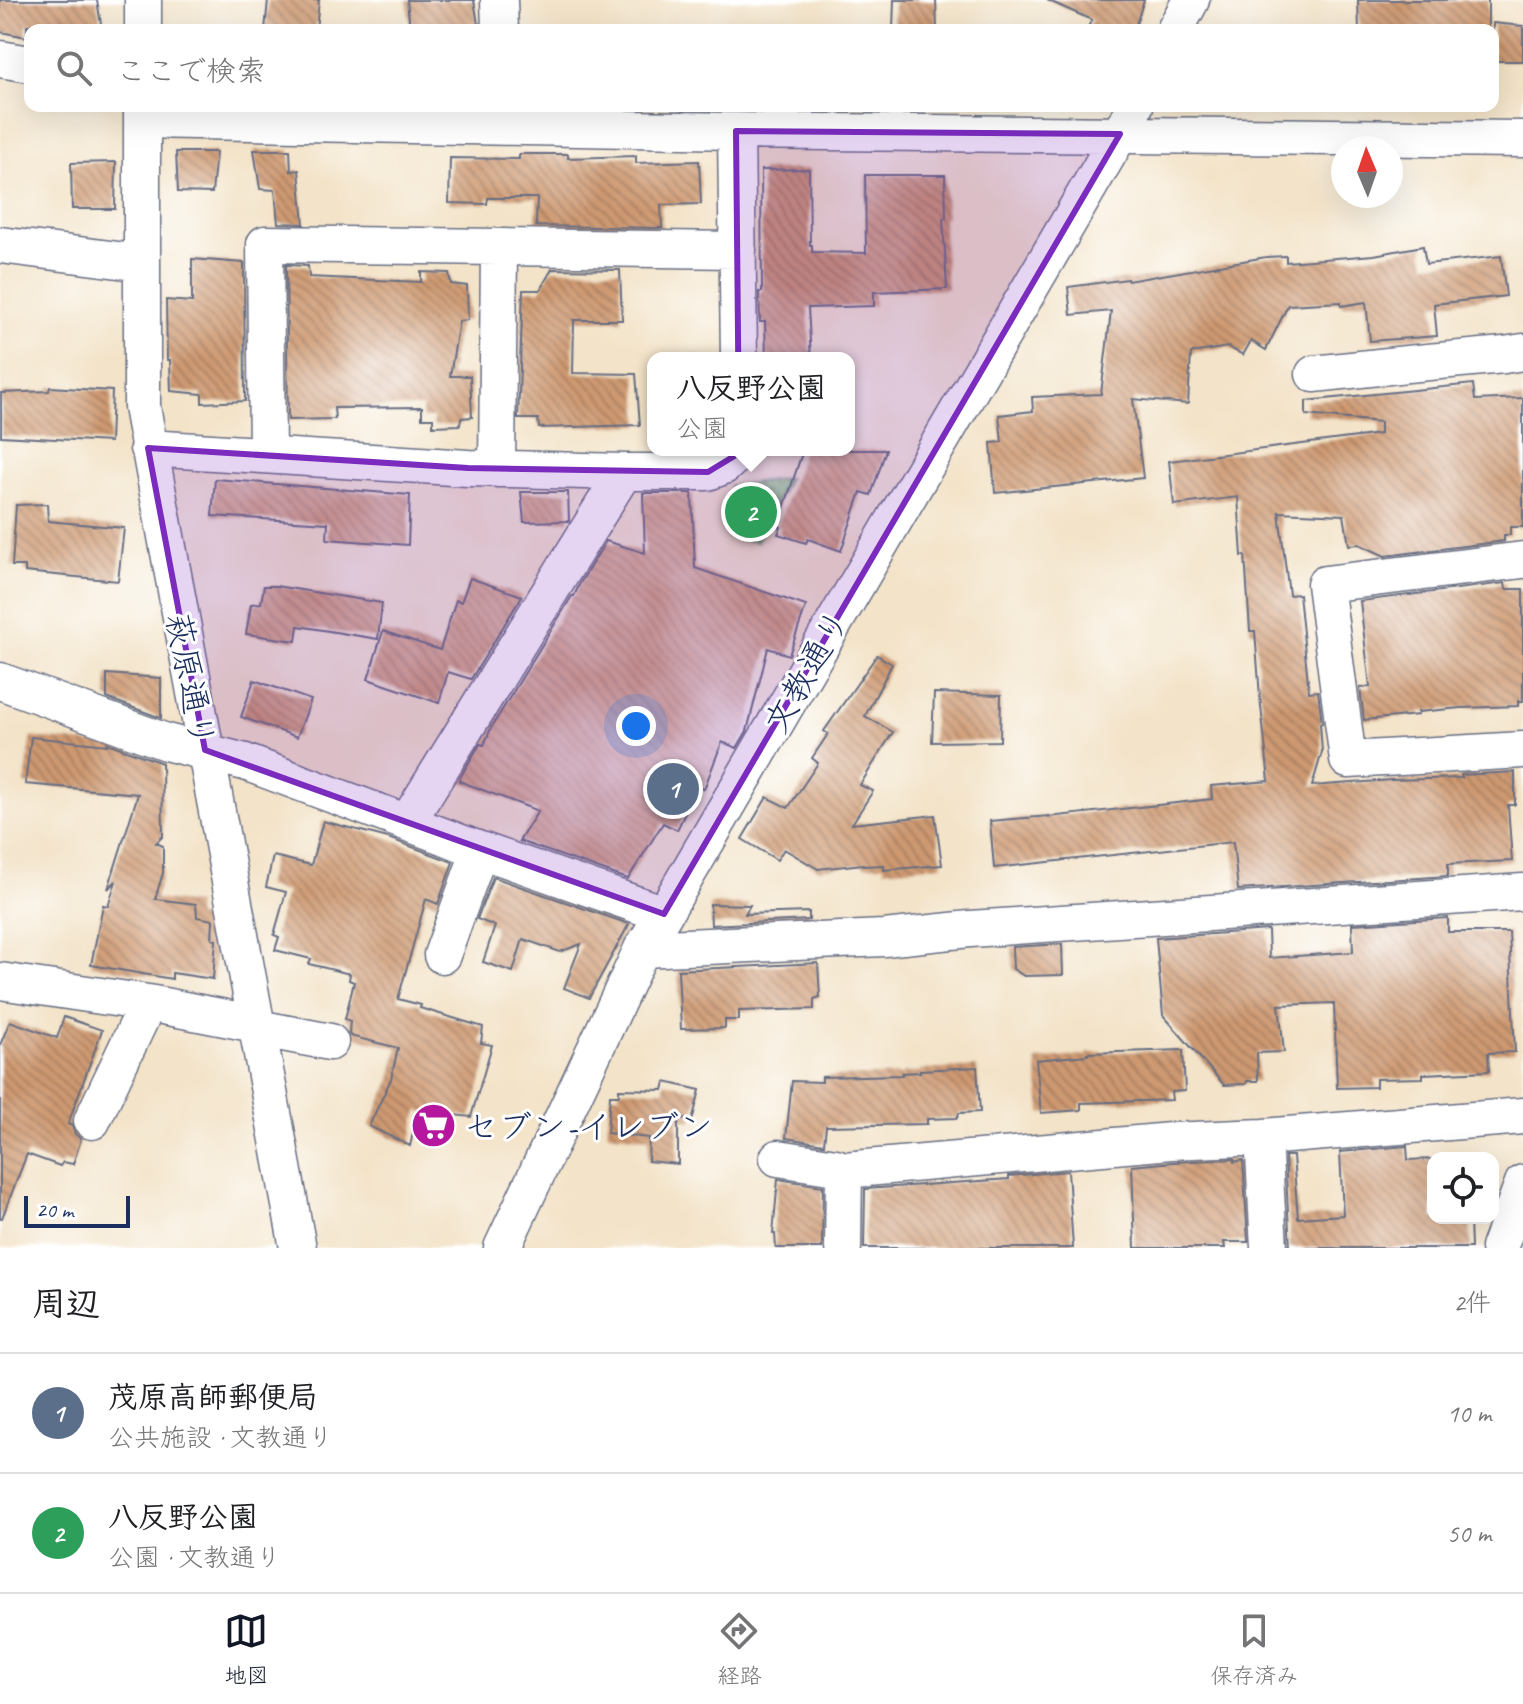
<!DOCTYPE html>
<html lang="ja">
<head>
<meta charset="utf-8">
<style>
  :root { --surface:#fff; --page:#f6f6f6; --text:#202124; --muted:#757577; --line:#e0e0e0; --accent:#111827 }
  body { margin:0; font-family:Caveat,"Klee One",sans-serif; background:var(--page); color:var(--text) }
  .controls { position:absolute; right:24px; bottom:24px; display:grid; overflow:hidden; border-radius:16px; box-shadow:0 8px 32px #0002 }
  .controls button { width:72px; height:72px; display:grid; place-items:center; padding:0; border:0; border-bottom:2px solid var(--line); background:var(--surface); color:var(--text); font:40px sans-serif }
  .compass { position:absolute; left:1331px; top:136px; width:72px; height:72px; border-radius:50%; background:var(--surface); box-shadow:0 8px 32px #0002; rotate:358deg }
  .scale { position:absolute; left:24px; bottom:20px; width:106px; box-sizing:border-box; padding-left:8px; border:4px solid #1b2f5e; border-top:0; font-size:22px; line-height:28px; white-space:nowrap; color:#1b2f5e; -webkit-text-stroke:6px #fff; paint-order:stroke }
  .you { position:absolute; left:636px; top:726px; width:28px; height:28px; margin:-20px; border:6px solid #fff; border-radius:50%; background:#1a73e8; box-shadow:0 0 0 12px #1a73e833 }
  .badge { display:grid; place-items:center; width:52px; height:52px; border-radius:50%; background:var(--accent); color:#fff; font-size:26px; font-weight:700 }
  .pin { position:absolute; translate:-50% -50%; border:4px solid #fff; box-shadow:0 2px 8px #0006 }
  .popup { position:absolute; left:647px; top:352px; width:208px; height:104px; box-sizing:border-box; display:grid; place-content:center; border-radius:16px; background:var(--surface); filter:drop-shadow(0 2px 6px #0005); font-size:26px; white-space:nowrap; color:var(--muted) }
  .popup b { font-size:30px; color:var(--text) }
  .popup::after { content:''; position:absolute; left:50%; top:100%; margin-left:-16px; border:16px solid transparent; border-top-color:var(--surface) }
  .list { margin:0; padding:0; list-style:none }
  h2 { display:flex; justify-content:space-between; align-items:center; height:104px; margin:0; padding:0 32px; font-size:34px }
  h2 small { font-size:26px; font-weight:400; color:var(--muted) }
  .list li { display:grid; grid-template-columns:52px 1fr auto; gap:24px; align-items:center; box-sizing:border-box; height:120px; padding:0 32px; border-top:2px solid var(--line) }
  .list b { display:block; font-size:30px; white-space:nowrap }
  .list p { margin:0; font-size:26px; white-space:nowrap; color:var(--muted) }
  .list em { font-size:26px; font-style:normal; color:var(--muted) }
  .icon { flex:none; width:44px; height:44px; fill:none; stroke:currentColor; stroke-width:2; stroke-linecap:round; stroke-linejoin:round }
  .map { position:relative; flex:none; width:1523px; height:1248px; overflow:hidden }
  .search { position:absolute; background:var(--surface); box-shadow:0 8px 32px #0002; left:24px; right:24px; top:24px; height:88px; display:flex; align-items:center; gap:20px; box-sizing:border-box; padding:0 28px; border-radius:16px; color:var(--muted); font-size:30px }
  .sheet { height:344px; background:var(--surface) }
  nav { display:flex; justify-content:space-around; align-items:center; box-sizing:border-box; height:112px; border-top:2px solid var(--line); background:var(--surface); font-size:22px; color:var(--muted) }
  nav a { display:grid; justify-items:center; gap:4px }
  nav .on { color:var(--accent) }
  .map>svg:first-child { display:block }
  .park { fill:url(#park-dots); stroke:#517a6d; stroke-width:2 }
  .building { fill:url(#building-back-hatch) }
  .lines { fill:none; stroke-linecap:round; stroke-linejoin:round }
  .minor-casing { stroke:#676e83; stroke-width:39 }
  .minor { stroke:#fff; stroke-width:36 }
  .marked { fill:#7b2cbf; fill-opacity:0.2; stroke:#7b2cbf; stroke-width:6; stroke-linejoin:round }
  .labels { text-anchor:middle; stroke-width:6; stroke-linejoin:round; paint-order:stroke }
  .street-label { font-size:34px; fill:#1b2f5e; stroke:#fff }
  .poi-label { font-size:34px; fill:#1b2f5e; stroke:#fff; text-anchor:start }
</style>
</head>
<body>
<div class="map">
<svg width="1523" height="1248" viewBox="0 0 1523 1248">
  <defs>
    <pattern id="park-dots" width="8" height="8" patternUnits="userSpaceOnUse" patternTransform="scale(2)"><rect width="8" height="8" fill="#87c57c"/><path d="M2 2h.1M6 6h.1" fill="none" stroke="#6ea069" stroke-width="1.8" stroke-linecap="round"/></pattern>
    <pattern id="building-back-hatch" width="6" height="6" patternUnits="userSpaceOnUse" patternTransform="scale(2)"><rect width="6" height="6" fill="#ce9971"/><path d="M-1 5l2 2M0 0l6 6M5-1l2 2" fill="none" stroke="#a67d60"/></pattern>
  </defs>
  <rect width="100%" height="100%" fill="#fff"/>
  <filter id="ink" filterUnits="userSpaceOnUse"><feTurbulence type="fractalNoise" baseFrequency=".0125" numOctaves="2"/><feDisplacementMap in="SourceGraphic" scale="16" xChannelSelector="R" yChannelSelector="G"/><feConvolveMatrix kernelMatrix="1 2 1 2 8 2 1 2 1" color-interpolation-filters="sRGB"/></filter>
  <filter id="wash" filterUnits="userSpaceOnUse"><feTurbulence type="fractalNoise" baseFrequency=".006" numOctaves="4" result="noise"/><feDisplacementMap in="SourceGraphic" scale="32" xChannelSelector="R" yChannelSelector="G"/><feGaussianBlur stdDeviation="1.8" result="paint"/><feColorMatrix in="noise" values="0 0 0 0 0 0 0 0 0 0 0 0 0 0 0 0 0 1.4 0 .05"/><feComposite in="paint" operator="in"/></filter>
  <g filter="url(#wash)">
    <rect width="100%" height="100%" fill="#f3e3c8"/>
    <path class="park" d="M 788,478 L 757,542 L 730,537 L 730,486 Z"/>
    <g id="blocks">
      <path class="building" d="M 0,0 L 97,0 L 102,30 L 27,25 L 27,37 L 0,32 Z
        M 268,0 L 319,0 L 316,30 L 265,30 Z
        M 407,0 L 474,0 L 479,30 L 410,30 Z
        M 894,0 L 936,0 L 937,30 L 893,30 Z
        M 1047,0 L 1144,0 L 1134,30 L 1086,30 L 1092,20 Z
        M 1358,0 L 1488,0 L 1488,30 L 1359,30 Z
        M 1493,23 L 1523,26 L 1523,61 L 1493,61 Z
        M 254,150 L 290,150 L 291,171 L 299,170 L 304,224 L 278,223 L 275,190 L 260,189 Z
        M 176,152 L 216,152 L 212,193 L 178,192 Z
        M 519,154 L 568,154 L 568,158 L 636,156 L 636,163 L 699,161 L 701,204 L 661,205 L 662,228 L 536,226 L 537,198 L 488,198 L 487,204 L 449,203 L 450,158 L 519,159 Z
        M 116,162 L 115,209 L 72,209 L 71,163 Z
        M 809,169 L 810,245 L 812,245 L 812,252 L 866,253 L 865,175 L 945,175 L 946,218 L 943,218 L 947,289 L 874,292 L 874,306 L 808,308 L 811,358 L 766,358 L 765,322 L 760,322 L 759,292 L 762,292 L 761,170 Z
        M 1423,246 L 1426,264 L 1501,256 L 1506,296 L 1434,304 L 1437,336 L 1370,341 L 1366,302 L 1341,306 L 1341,302 L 1288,305 L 1266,350 L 1251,341 L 1243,355 L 1228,347 L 1191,353 L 1188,404 L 1133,399 L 1143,478 L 995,493 L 991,443 L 1002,442 L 999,415 L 1033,411 L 1032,397 L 1101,394 L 1111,311 L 1071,315 L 1068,287 L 1127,279 L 1128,281 L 1266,257 L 1286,256 L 1286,262 L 1374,255 Z
        M 192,259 L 244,263 L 245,401 L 202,403 L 202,394 L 171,391 L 170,360 L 167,360 L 166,300 L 192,302 Z
        M 286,265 L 308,266 L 309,277 L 421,282 L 421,272 L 449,273 L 451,284 L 467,286 L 468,320 L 459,321 L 450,376 L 470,376 L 472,417 L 461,418 L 460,425 L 433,426 L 433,418 L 422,418 L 422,407 L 334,408 L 335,419 L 288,420 Z
        M 552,269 L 620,270 L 622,320 L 574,320 L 573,373 L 636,374 L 640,425 L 539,428 L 538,419 L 518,419 L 523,290 L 540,290 Z
        M 1473,384 L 1475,400 L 1523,398 L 1523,527 L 1510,527 L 1510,535 L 1504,535 L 1504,541 L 1385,556 L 1359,544 L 1349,545 L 1344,515 L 1279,512 L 1289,595 L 1299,594 L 1309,692 L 1318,691 L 1322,723 L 1320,723 L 1322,752 L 1312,786 L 1392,780 L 1462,778 L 1461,775 L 1515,772 L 1515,805 L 1508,805 L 1512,861 L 1448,864 L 1448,876 L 1238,890 L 1233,842 L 994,868 L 990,821 L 1049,816 L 1049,817 L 1212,799 L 1211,786 L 1269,781 L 1260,697 L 1255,631 L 1250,631 L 1245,555 L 1242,556 L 1238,497 L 1174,505 L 1169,461 L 1380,434 L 1380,422 L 1306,415 L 1306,401 Z
        M 50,387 L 112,391 L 110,442 L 1,436 L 1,393 L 49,391 Z
        M 803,450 L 886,450 L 871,495 L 861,492 L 841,551 L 808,539 L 806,543 L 778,534 L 781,527 L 778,526 Z
        M 215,479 L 410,495 L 408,545 L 327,539 L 328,523 L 212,516 Z
        M 521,492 L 568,492 L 569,521 L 524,522 Z
        M 643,493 L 692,493 L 695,568 L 806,606 L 789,655 L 768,648 L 747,731 L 737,748 L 722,742 L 704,789 L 698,786 L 677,830 L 663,823 L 628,879 L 519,841 L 538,811 L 459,781 L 462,774 L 480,744 L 484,745 L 491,728 L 572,596 L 574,596 L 580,583 L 606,541 L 645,553 Z
        M 47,504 L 48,521 L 124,528 L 118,581 L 25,572 L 25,566 L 12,566 L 16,505 Z
        M 470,578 L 522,596 L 471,679 L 448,672 L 439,703 L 368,679 L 383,631 L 440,650 L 456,600 L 461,602 Z
        M 1505,583 L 1506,589 L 1523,589 L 1523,701 L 1518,701 L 1518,706 L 1461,708 L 1418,712 L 1418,715 L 1364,720 L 1360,688 L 1370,687 L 1360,601 Z
        M 264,586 L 276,586 L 382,603 L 378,639 L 298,626 L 296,641 L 246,634 L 251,604 L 261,603 Z
        M 877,655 L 892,664 L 865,716 L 893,732 L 860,785 L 873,791 L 852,824 L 935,815 L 942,865 L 884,870 L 884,865 L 863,866 L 863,864 L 818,869 L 784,849 L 777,860 L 742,839 L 767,797 L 788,808 L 818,763 L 812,758 L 828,734 L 824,731 Z
        M 107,674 L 161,678 L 161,718 L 107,698 Z
        M 254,680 L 311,700 L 297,737 L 241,717 Z
        M 934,693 L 1001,695 L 1000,741 L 932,742 Z
        M 31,737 L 107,745 L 107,743 L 162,763 L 163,836 L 156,843 L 163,846 L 163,873 L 155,899 L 196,904 L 197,917 L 213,920 L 212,939 L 216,940 L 213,979 L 172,973 L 172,979 L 91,965 L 103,905 L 108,906 L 116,881 L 108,889 L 138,794 L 25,784 Z
        M 323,821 L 388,838 L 453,862 L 438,904 L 426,899 L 398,999 L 421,1005 L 420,1008 L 483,1027 L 481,1043 L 492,1045 L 471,1117 L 418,1111 L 410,1146 L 369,1126 L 391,1079 L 398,1048 L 350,1036 L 349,1033 L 350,1021 L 345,1019 L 354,982 L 349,980 L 350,974 L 309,964 L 311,959 L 275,950 L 279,937 L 274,935 L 286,892 L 266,887 L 273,856 L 311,865 Z
        M 493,877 L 629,924 L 589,998 L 564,988 L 581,944 L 560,952 L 523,939 L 513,972 L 483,962 L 495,926 L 477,919 Z
        M 710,904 L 750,905 L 745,914 L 809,912 L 809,920 L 711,925 Z
        M 1448,918 L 1448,932 L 1509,932 L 1515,1052 L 1488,1053 L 1489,1071 L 1423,1074 L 1423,1078 L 1376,1079 L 1376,1087 L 1337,1088 L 1334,1003 L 1279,1005 L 1284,1052 L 1257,1053 L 1258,1081 L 1247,1081 L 1246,1084 L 1224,1085 L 1163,1015 L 1156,938 L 1268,930 L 1269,958 L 1353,952 L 1352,924 Z
        M 1062,944 L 1063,975 L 1024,976 L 1013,969 L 1012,947 Z
        M 818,963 L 820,997 L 814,999 L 814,1009 L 739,1011 L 739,1020 L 725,1020 L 725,1028 L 681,1029 L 678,970 Z
        M 64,1017 L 102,1030 L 68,1124 L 72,1126 L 75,1134 L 81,1139 L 73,1164 L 63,1162 L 60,1166 L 27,1154 L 2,1218 L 0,1218 L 0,1045 L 10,1021 L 57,1038 Z
        M 1183,1050 L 1185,1091 L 1171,1092 L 1172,1100 L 1081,1103 L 1081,1110 L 1041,1113 L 1036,1060 L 1088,1055 L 1087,1053 Z
        M 977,1067 L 980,1112 L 959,1113 L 957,1118 L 927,1119 L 927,1124 L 826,1126 L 824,1144 L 786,1138 L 792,1081 L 822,1082 L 822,1077 L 902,1075 L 902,1073 L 920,1072 L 920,1070 Z
        M 665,1082 L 700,1090 L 692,1121 L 678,1118 L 678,1164 L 648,1161 L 649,1138 L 607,1133 L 610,1095 L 619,1095 L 619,1089 L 663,1090 Z
        M 1407,1146 L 1408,1160 L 1433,1159 L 1433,1218 L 1470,1218 L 1471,1248 L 1290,1248 L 1285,1156 L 1293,1156 L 1298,1218 L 1343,1215 L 1340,1152 Z
        M 1234,1159 L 1234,1162 L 1243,1160 L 1248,1242 L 1224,1242 L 1225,1248 L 1135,1248 L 1132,1166 L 1174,1162 Z
        M 1068,1171 L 1073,1248 L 864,1248 L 865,1189 L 1009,1179 L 1009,1176 Z
        M 778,1179 L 823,1186 L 822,1248 L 776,1248 L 775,1234 L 773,1234 Z"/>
    </g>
  </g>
  <g filter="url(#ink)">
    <use href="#blocks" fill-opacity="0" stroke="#676e83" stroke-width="2"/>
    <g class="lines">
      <defs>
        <path id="minor" d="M 499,0 L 500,30
          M 143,30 L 143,0
          M 1175,30 L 1191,0
          M 0,59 L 30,64
          M 142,106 L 142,407 L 298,1248
          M 142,120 L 736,131 L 1523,139
          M 736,131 L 739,358
          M 0,245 L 142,263
          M 1314,374 L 1407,364 L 1504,355 L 1523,352
          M 148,448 L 468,468 L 624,472 L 708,472 L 724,466 L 736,455 L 737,450
          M 267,455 L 265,244 L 738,250
          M 497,469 L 499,247
          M 1523,560 L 1325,584 L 1348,760 L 1523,750
          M 0,681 L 166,742 L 245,762 L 480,850 L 664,914
          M 408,821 L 624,472
          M 642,949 L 884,938 L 970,929 L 1523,892
          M 442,955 L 480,850
          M 0,981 L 148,1003 L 256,1024
          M 257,1028 L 330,1042
          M 92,1121 L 148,1003
          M 1263,1137 L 1269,1248
          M 778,1158 L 836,1167 L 844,1170
          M 502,1248 L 642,949 L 664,914 L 1120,134 L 1135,106
          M 843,1248 L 844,1170 L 1171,1141 L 1263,1137 L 1523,1116
          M 1499,1248 L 1523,1183"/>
      </defs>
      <use href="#minor" class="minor-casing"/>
      <use href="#minor" class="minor"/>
    </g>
  </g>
  <path class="marked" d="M 736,131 L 1120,134 L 664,914 L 205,750 L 148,448 L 468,468 L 708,472 L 736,455 L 739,436 Z"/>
  <defs>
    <symbol id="supermarket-disc" viewBox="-11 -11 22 22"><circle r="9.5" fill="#b5179e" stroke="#fff"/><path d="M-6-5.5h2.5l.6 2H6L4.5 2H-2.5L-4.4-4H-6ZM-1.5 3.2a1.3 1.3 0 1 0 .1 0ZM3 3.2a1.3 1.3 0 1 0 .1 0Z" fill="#fff"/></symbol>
  </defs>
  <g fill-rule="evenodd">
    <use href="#supermarket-disc" x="408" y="1100" width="51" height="51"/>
  </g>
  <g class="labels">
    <g class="street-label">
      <text transform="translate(806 671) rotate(-60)" y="12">文教通り</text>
      <text transform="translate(191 680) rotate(79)" y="12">萩原通り</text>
    </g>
    <g class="poi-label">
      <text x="464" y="1138">セブン-イレブン</text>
    </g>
  </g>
</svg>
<div class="controls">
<button><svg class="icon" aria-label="locate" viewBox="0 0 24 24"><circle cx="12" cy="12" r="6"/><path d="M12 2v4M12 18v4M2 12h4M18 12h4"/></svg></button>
</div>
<svg class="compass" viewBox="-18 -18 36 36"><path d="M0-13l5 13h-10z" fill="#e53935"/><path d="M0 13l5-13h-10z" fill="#757577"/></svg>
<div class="scale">20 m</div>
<div class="you"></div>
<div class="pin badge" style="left:673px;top:789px;background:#5c6f8a">1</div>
<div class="pin badge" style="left:751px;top:512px;background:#2e9e5b">2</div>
<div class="popup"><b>八反野公園</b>公園</div>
<div class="search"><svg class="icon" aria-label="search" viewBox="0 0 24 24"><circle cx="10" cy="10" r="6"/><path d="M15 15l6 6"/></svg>ここで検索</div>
</div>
<section class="sheet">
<h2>周辺<small>2件</small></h2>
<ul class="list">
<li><span class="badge" style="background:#5c6f8a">1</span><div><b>茂原高師郵便局</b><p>公共施設 · 文教通り</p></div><em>10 m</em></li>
<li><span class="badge" style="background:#2e9e5b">2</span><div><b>八反野公園</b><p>公園 · 文教通り</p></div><em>50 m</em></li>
</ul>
</section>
<nav>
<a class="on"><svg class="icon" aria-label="map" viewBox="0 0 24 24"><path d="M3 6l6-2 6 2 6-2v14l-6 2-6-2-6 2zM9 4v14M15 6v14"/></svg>地図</a>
<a><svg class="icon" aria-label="directions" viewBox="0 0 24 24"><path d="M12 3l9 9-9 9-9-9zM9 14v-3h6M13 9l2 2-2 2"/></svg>経路</a>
<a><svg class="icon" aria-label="saved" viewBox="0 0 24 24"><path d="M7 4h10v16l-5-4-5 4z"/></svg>保存済み</a>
</nav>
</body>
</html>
